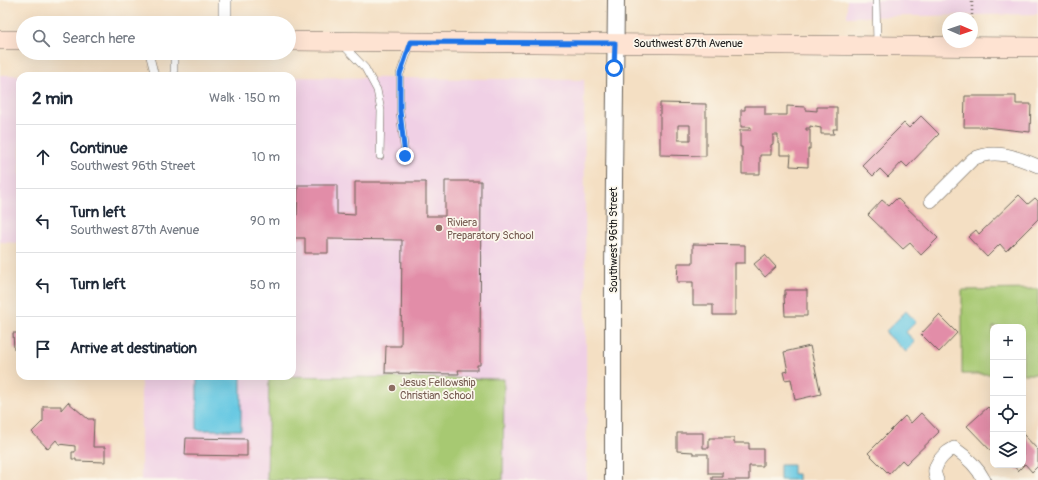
<!DOCTYPE html>
<html lang="en">
<head>
<meta charset="utf-8">
<style>
  :root { --surface:#fff; --page:#f2f2f3; --text:#1f2937; --muted:#747a83; --line:#e0e1e3 }
  body { margin:0; font-family:Pangolin,sans-serif; background:var(--page); color:var(--text) }
  .controls { position:absolute; right:12px; bottom:12px; display:grid; overflow:hidden; border-radius:8px; box-shadow:0 4px 16px #0002 }
  .controls button { width:36px; height:36px; display:grid; place-items:center; padding:0; border:0; border-bottom:1px solid var(--line); background:var(--surface); color:var(--text); font:20px sans-serif }
  .compass { position:absolute; left:942px; top:12px; width:36px; height:36px; border-radius:50%; background:var(--surface); box-shadow:0 4px 16px #0002; rotate:92deg }
  .stop { position:absolute; width:12px; height:12px; margin:-9px; border:3px solid #1a73e8; border-radius:50%; background:#fff }
  .stop.end { background:#1a73e8; border-color:#fff; box-shadow:0 1px 4px #0008 }
  .list { margin:0; padding:0; list-style:none }
  h2 { display:flex; justify-content:space-between; align-items:center; height:52px; margin:0; padding:0 16px; font-size:17px }
  h2 small { font-size:13px; font-weight:400; color:var(--muted) }
  .list li { display:grid; grid-template-columns:26px 1fr auto; gap:12px; align-items:center; box-sizing:border-box; height:64px; padding:0 16px; border-top:1px solid var(--line) }
  .list b { display:block; font-size:15px; white-space:nowrap }
  .list p { margin:0; font-size:13px; white-space:nowrap; color:var(--muted) }
  .list em { font-size:13px; font-style:normal; color:var(--muted) }
  .icon { flex:none; width:22px; height:22px; fill:none; stroke:currentColor; stroke-width:2; stroke-linecap:round; stroke-linejoin:round }
  .map { position:relative; flex:none; width:1038px; height:480px; overflow:hidden }
  .search { position:absolute; background:var(--surface); box-shadow:0 4px 16px #0002; left:16px; top:16px; width:280px; height:44px; display:flex; align-items:center; gap:10px; box-sizing:border-box; padding:0 14px; border-radius:22px; color:var(--muted); font-size:15px }
  .panel { position:absolute; background:var(--surface); box-shadow:0 4px 16px #0002; left:16px; top:72px; width:280px; height:308px; border-radius:12px }
  .map>svg:first-child { display:block }
  .built { fill:#f0d0e5 }
  .green { fill:#a7c972; stroke:#627247 }
  .water { fill:#64c7e2; stroke:#40727f }
  .building { fill:#e28da8; fill-rule:evenodd }
  .lines { fill:none; stroke-linecap:round; stroke-linejoin:round }
  .service-casing { stroke:#686056; stroke-width:8 }
  .minor-casing { stroke:#686056; stroke-width:14 }
  .tertiary-casing { stroke:#686056; stroke-width:18 }
  .secondary-casing { stroke:#686056; stroke-width:20 }
  .path { stroke:#686056; stroke-width:2.5; stroke-dasharray:1 3; stroke-linecap:butt }
  .service { stroke:#fff; stroke-width:7 }
  .minor { stroke:#fff; stroke-width:13 }
  .tertiary { stroke:#fff; stroke-width:16 }
  .secondary { stroke:#fee3d2; stroke-width:19 }
  .route { stroke:#1a73e8; stroke-width:5 }
  .education-dot { fill:#8d6e63; stroke:#fbf7ec; stroke-width:1.5 }
  .labels { text-anchor:middle; stroke-width:3.5; stroke-linejoin:round; paint-order:stroke }
  .street-label { font-size:11px; fill:#1c1c1c; stroke:#fbf7ec }
  .education-label { font-size:11px; fill:#785e54; stroke:#fbf7ec; text-anchor:start }
</style>
</head>
<body>
<div class="map">
<svg width="1038" height="480" viewBox="0 0 1038 480">
  <rect width="100%" height="100%" fill="#fbf7ec"/>
  <filter id="ink" filterUnits="userSpaceOnUse"><feTurbulence type="fractalNoise" baseFrequency=".025" numOctaves="2"/><feDisplacementMap in="SourceGraphic" scale="8" xChannelSelector="R" yChannelSelector="G"/><feConvolveMatrix kernelMatrix="1 2 1 2 8 2 1 2 1" color-interpolation-filters="sRGB"/></filter>
  <filter id="wash" filterUnits="userSpaceOnUse"><feTurbulence type="fractalNoise" baseFrequency=".012" numOctaves="4" result="noise"/><feDisplacementMap in="SourceGraphic" scale="16" xChannelSelector="R" yChannelSelector="G"/><feGaussianBlur stdDeviation="0.9" result="paint"/><feColorMatrix in="noise" values="0 0 0 0 0 0 0 0 0 0 0 0 0 0 0 0 0 1.4 0 .05"/><feComposite in="paint" operator="in"/></filter>
  <g filter="url(#wash)">
    <rect width="100%" height="100%" fill="#f4dfc3"/>
    <path class="built" d="M 847,0 L 1038,0 L 1038,14 L 847,17 Z
      M 0,75 L 127,76 L 20,76 L 20,243 L 0,242 Z
      M 292,77 L 584,80 L 587,480 L 141,480 L 141,376 L 292,376 Z"/>
    <path class="green" d="M 1038,289 L 1038,374 L 1023,374 L 1023,327 L 993,327 L 993,374 L 962,374 L 962,290 Z
      M 269,376 L 504,379 L 503,480 L 267,480 Z"/>
    <path class="water" d="M 906,311 L 916,322 L 906,332 L 915,342 L 906,352 L 885,332 Z
      M 197,376 L 241,376 L 241,430 L 197,430 Z
      M 780,465 L 793,465 L 793,474 L 798,474 L 798,480 L 780,480 Z"/>
    <g id="blocks">
      <path class="building" d="M 965,96 L 1016,96 L 1016,104 L 1031,104 L 1030,132 L 985,127 L 964,127 Z
        M 660,103 L 706,104 L 706,156 L 660,155 ZM 678,125 L 690,125 L 690,140 L 678,140 Z
        M 745,106 L 765,106 L 765,115 L 787,115 L 787,106 L 806,107 L 806,110 L 817,111 L 817,107 L 837,107 L 837,129 L 833,129 L 834,134 L 821,134 L 821,128 L 810,126 L 810,128 L 806,128 L 806,130 L 810,130 L 810,149 L 808,149 L 808,167 L 790,166 L 791,155 L 780,155 L 780,144 L 778,144 L 778,135 L 773,135 L 773,144 L 771,145 L 771,155 L 760,155 L 760,174 L 742,174 L 742,147 L 740,147 L 740,130 L 751,130 L 751,127 L 741,127 L 741,110 L 745,110 Z
        M 921,116 L 939,134 L 907,167 L 902,162 L 888,177 L 880,169 L 873,176 L 862,165 L 904,123 L 909,128 Z
        M 445,181 L 481,181 L 480,365 L 477,365 L 477,370 L 458,370 L 459,374 L 385,373 L 386,346 L 401,346 L 402,240 L 328,239 L 328,253 L 305,253 L 305,238 L 292,238 L 292,215 L 297,215 L 298,185 L 337,185 L 337,214 L 355,215 L 355,182 L 426,182 L 426,216 L 445,216 Z
        M 1019,195 L 1028,204 L 1035,198 L 1038,201 L 1038,219 L 1006,251 L 1000,244 L 987,257 L 968,237 L 976,230 L 979,234 Z
        M 897,198 L 938,238 L 921,255 L 910,243 L 903,249 L 868,215 L 882,200 L 889,206 Z
        M 693,244 L 745,245 L 745,263 L 735,263 L 735,315 L 713,315 L 713,305 L 693,305 L 693,282 L 677,282 L 678,263 L 693,263 Z
        M 765,255 L 776,267 L 765,277 L 754,264 Z
        M 785,290 L 807,290 L 807,316 L 785,316 L 784,295 L 785,295 Z
        M 939,315 L 957,333 L 939,352 L 921,334 Z
        M 13,333 L 20,333 L 20,349 L 14,349 Z
        M 810,346 L 821,394 L 795,400 L 791,379 L 785,380 L 783,372 L 788,371 L 784,352 Z
        M 68,402 L 88,419 L 94,419 L 93,447 L 105,447 L 105,462 L 76,461 L 76,459 L 72,459 L 72,452 L 75,452 L 75,446 L 59,444 L 56,440 L 48,449 L 32,432 L 43,421 L 43,406 L 61,406 L 61,410 Z
        M 988,407 L 993,412 L 993,453 L 967,426 Z
        M 921,413 L 939,432 L 906,464 L 902,460 L 889,474 L 868,453 L 905,416 L 911,423 Z
        M 677,433 L 703,433 L 703,448 L 709,448 L 709,438 L 734,438 L 734,443 L 749,443 L 749,449 L 763,449 L 763,466 L 749,466 L 749,480 L 712,480 L 712,477 L 723,477 L 723,473 L 708,473 L 708,454 L 693,454 L 693,452 L 677,451 Z
        M 1023,434 L 1038,450 L 1038,466 L 1032,472 L 1025,464 L 1018,471 L 1013,465 L 1023,465 Z
        M 186,438 L 247,439 L 247,456 L 185,455 Z"/>
    </g>
  </g>
  <g filter="url(#ink)">
    <use href="#blocks" fill-opacity="0" stroke="#686056" stroke-width="1"/>
    <g class="lines">
      <defs>
        <path id="service" d="M 876,0 L 877,45
          M 343,45 L 365,68 L 377,90 L 381,111 L 380,156
          M 149,53 L 155,76
          M 174,76 L 174,53
          M 405,156 L 400,111 L 400,74 L 411,43"/>
        <path id="minor" d="M 225,0 L 225,23
          M 931,201 L 973,159 C 995,148 1016,157 1038,166
          M 937,480 C 936,477 934,473 935,470 C 937,460 946,452 954,448 C 967,457 977,466 984,480"/>
        <path id="tertiary" d="M 613,480 L 613,270 L 616,0"/>
        <path id="secondary" d="M 0,40 L 23,40
          M 289,41 L 1038,47"/>
      </defs>
      <use href="#service" class="service-casing"/>
      <use href="#minor" class="minor-casing"/>
      <use href="#tertiary" class="tertiary-casing"/>
      <use href="#secondary" class="secondary-casing"/>
      <path class="path" d="M 972,19 L 972,0"/>
      <use href="#service" class="service"/>
      <use href="#minor" class="minor"/>
      <use href="#tertiary" class="tertiary"/>
      <use href="#secondary" class="secondary"/>
    </g>
  </g>
  <g class="lines" filter="url(#ink)">
    <path class="route" d="M 405,156 L 400,111 L 400,74 L 411,42 L 615,43 L 614,68"/>
  </g>
  <g class="education-dot">
    <circle cx="439" cy="228" r="4"/>
    <circle cx="392" cy="388" r="4"/>
  </g>
  <g class="labels">
    <g class="street-label">
      <text x="688" y="47">Southwest 87th Avenue</text>
      <text transform="translate(613 240) rotate(-90)" y="4">Southwest 96th Street</text>
    </g>
    <g class="education-label">
      <text x="447" y="226">Riviera<tspan x="447" dy="13">Preparatory School</tspan></text>
      <text x="400" y="386">Jesus Fellowship<tspan x="400" dy="13">Christian School</tspan></text>
    </g>
  </g>
</svg>
<div class="controls">
<button>+</button>
<button>−</button>
<button><svg class="icon" aria-label="locate" viewBox="0 0 24 24"><circle cx="12" cy="12" r="6"/><path d="M12 2v4M12 18v4M2 12h4M18 12h4"/></svg></button>
<button><svg class="icon" aria-label="layers" viewBox="0 0 24 24"><path d="M12 4l9 5-9 5-9-5zM3 14l9 5 9-5"/></svg></button>
</div>
<svg class="compass" viewBox="-18 -18 36 36"><path d="M0-13l5 13h-10z" fill="#e53935"/><path d="M0 13l5-13h-10z" fill="#747a83"/></svg>
<div class="stop" style="left:614px;top:68px"></div>
<div class="stop end" style="left:405px;top:156px"></div>
<div class="search"><svg class="icon" aria-label="search" viewBox="0 0 24 24"><circle cx="10" cy="10" r="6"/><path d="M15 15l6 6"/></svg>Search here</div>
<section class="panel">
<h2>2 min<small>Walk · 150 m</small></h2>
<ul class="list">
<li><svg class="icon" aria-label="ahead" viewBox="0 0 24 24"><path d="M12 20V5M6 11l6-6 6 6"/></svg><div><b>Continue</b><p>Southwest 96th Street</p></div><em>10 m</em></li>
<li><svg class="icon" aria-label="left" viewBox="0 0 24 24"><path d="M17 20v-9H6M10 6l-5 5 5 5"/></svg><div><b>Turn left</b><p>Southwest 87th Avenue</p></div><em>90 m</em></li>
<li><svg class="icon" aria-label="left" viewBox="0 0 24 24"><path d="M17 20v-9H6M10 6l-5 5 5 5"/></svg><div><b>Turn left</b></div><em>50 m</em></li>
<li><svg class="icon" aria-label="arrive" viewBox="0 0 24 24"><path d="M6 21V4h12l-3 4 3 4H6"/></svg><div><b>Arrive at destination</b></div></li>
</ul>
</section>
</div>
</body>
</html>
